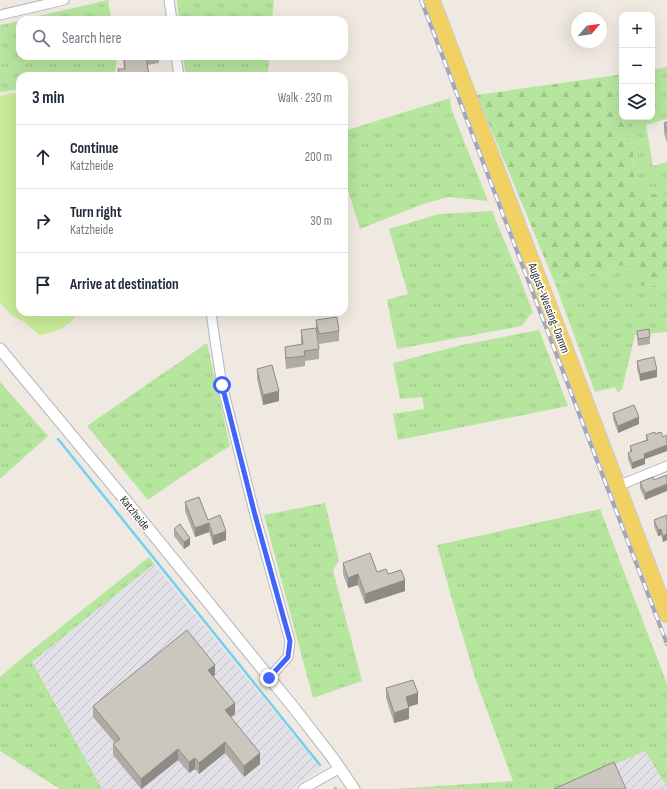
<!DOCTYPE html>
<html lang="en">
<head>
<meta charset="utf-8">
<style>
  :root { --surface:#fff; --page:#f6f6f7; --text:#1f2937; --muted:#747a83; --line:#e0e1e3 }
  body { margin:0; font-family:"Sofia Sans Condensed",sans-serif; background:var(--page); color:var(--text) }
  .controls { position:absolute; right:12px; top:12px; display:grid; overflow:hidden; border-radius:8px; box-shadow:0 4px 16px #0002 }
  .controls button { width:36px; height:36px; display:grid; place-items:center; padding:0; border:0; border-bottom:1px solid var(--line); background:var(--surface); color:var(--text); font:20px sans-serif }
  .compass { position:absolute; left:571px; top:12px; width:36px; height:36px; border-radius:50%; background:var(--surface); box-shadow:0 4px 16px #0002; rotate:61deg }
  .stop { position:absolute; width:12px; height:12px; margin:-9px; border:3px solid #4264fb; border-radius:50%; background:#fff }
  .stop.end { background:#4264fb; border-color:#fff; box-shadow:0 1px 4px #0008 }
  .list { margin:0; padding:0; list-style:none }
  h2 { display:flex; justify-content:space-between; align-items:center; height:52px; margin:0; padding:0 16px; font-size:17px }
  h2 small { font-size:13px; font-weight:400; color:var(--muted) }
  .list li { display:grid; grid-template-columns:26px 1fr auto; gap:12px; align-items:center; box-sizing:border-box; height:64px; padding:0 16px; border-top:1px solid var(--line) }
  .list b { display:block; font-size:15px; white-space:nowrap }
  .list p { margin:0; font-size:13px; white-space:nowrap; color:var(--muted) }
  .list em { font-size:13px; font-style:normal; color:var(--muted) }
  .icon { flex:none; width:22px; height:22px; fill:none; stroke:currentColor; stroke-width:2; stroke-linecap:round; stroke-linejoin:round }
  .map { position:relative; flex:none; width:667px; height:789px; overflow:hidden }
  .search { position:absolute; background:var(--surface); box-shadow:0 4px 16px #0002; left:16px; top:16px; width:332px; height:44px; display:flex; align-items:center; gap:10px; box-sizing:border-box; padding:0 14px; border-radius:12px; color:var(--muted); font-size:15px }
  .panel { position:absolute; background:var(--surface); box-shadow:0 4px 16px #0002; left:16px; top:72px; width:332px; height:244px; border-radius:12px }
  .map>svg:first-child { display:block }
  .industrial { fill:url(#industrial-furrows) }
  .grass { fill:url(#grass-tufts) }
  .forest { fill:url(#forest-firs) }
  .pitch { fill:#c9ec9a }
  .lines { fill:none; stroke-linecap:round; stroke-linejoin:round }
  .stream { stroke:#75cff0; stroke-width:2.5 }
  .minor-casing { stroke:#b4b7c1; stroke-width:11 }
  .tertiary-casing { stroke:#b4b7c1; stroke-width:13 }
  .primary-casing { stroke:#c9c9c9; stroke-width:17 }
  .minor { stroke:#fff; stroke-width:9 }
  .tertiary { stroke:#fff; stroke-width:11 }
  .primary { stroke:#f2d163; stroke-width:15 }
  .rail-casing { stroke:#a3a6b8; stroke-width:4 }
  .rail { stroke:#fff; stroke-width:2.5; stroke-dasharray:8; stroke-linecap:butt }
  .wall { fill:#afaba4 }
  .shaded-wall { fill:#8e8b86 }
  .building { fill:#cbc7bf; stroke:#8e8b86 }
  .route { stroke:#4264fb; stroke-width:5 }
  .labels { text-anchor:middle; stroke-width:3.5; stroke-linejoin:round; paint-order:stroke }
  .street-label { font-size:12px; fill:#2e2e2e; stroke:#fff }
</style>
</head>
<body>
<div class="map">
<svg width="667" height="789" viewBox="0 0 667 789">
  <defs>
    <pattern id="industrial-furrows" width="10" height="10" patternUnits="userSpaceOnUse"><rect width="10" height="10" fill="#e3e1e8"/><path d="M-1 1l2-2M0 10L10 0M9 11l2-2" fill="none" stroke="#c3c1c7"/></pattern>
    <pattern id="grass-tufts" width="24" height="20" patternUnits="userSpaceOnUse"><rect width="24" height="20" fill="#b6e59e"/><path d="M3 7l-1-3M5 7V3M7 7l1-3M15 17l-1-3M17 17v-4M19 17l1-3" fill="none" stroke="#9dc588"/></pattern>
    <pattern id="forest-firs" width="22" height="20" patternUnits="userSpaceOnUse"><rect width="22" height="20" fill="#b6e59e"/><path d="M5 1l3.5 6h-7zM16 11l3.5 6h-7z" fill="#9dc588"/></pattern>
  </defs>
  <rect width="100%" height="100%" fill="#efe9e1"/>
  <path class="industrial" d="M 154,564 L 321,769 L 291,789 L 102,789 L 32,662 Z
    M 645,751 L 667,787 L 667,789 L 559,789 Z"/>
  <path class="grass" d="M 108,0 L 111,20 L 22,20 L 26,19 Z
    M 177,0 L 274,0 L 272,20 L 179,20 Z
    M 20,21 L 20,56 L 116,56 L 117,60 L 114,76 L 20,76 L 20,89 L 0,92 L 0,25 Z
    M 183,56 L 269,56 L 268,76 L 186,76 Z
    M 667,67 L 667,119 L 646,125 L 653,166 L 667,162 L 667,201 L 665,195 L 635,194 L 633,151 L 626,117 L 652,117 L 652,70 Z
    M 622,74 L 622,106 L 612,86 L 604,77 Z
    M 450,98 L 451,108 L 488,201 L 448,197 L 423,204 L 360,229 L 344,176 L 344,131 Z
    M 492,211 L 521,281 L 533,313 L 529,316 L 522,326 L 397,349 L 387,300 L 408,294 L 389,229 L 439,214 Z
    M 616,265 L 634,266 L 639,277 L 639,286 L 657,285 L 667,278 L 667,332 L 635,335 L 622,389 L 618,393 L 615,387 L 595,392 L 554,281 C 570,282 575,282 589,272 L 605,276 Z
    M 539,330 L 568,406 L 398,440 L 393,414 L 424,409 L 422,397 L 400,399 L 393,363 L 462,345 Z
    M 207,343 L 230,446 L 184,475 L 148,500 L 87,426 Z
    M 0,382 L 48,436 L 0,479 Z
    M 325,503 L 339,561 L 333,570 L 362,681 L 313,698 L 264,515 Z
    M 600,509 L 667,684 L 667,787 L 645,751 L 559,789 L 394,789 L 513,781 L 475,678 L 451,596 L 437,545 Z
    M 149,557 L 154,564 L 32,662 L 102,789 L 60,789 L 0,751 L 0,677 L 22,658 Z"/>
  <path class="forest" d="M 604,77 L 612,86 L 622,106 L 622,117 L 626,117 L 633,151 L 635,193 L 666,195 L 667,201 L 667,278 L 657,285 L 639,286 L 639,277 L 634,267 L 616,265 L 605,276 L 589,272 C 575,282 570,282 554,281 L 477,95 Z"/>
  <path class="pitch" d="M 11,93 L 20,95 L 20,312 L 78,312 C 68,329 57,331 39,335 L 23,321 L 11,315 L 0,302 L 0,96 Z"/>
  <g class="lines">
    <path class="stream" d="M 58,439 L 320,765
      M 335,788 L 336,789"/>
    <defs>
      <path id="minor" d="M 169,0 L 172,20
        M 0,15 L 64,0
        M 176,56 L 179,76
        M 211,312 L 215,341 L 222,385 L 255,515 L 290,641 L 288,657 L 269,678
        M 618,486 L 667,466
        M 303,789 L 340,768"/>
      <path id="tertiary" d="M 0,349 L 131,507 L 294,708 L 332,757 L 354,789"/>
      <path id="primary" d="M 432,0 L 667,615"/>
    </defs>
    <use href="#minor" class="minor-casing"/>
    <use href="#tertiary" class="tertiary-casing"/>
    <use href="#primary" class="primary-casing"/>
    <use href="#minor" class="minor"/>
    <use href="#tertiary" class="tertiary"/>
    <use href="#primary" class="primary"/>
    <defs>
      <path id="rail" d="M 421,0 L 667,644"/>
    </defs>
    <use href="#rail" class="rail-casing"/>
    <use href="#rail" class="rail"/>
  </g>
  <path class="wall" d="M 123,56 L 159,56 L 159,63 L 147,65 L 149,76 L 118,76 L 118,69 L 124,69 Z
    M 667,122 L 667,143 L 664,133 L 664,123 Z
    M 285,312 L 297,312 L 288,316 Z
    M 316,320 L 339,331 L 339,341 L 319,344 L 316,330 Z
    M 301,330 L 319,349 L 319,359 L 305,361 L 305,366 L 286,369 L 285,357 L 285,347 L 301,344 Z
    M 637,331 L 650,337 L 650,344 L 638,346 L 637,337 Z
    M 637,361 L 657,377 L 640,381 L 637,368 Z
    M 257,369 L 279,401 L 263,405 L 257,379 Z
    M 613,413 L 639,424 L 618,433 L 613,419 Z
    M 655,434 L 663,437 L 667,435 L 667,451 L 645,459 L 645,464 L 632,469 L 628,459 L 628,453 L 630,452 L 630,446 L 646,440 L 646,435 Z
    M 654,480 L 645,500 L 640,488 L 640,482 Z
    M 185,502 L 208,520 L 226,540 L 213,545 L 209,532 L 195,537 L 185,511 Z
    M 667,515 L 667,540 L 663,542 L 661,535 L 658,536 L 654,526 L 654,520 Z
    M 174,529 L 190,545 L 184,549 L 174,536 Z
    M 343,563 L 388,574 L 405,591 L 365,604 L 358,585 L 348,588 L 343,574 Z
    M 215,675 L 213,677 L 235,714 L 231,717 L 260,764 L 244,777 L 225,753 L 199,774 L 195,769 L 189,773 L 178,760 L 142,789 L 141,789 L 113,755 L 113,744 L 115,743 L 93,717 L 93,706 Z
    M 386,688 L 418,704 L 409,707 L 409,719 L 394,723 L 386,698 Z"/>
  <path class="shaded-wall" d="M 288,312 L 297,312 L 288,316 Z
    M 657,370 L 657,377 L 640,381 L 640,374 Z
    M 279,391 L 279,401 L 263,405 L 263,395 Z
    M 639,417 L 639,424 L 618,433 L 618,426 Z
    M 667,445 L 667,451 L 645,459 L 645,464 L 632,469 L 632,463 L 644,454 Z
    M 667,484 L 667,491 L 645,500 L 645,493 Z
    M 209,523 L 209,532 L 195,537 L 195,528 Z
    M 661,529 L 661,535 L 658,536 L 658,530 Z
    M 226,531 L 226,540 L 213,545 L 213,536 Z
    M 667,534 L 667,540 L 663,542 L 663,536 Z
    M 190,538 L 190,545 L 184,549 L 184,542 Z
    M 358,574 L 358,585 L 348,588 L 348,578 Z
    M 405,580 L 405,591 L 365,604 L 365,594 Z
    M 215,665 L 215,675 L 208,681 L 208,670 Z
    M 418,693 L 418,704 L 406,707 L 406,697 Z
    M 235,703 L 235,714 L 225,721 L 225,710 Z
    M 409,708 L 409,719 L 394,723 L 394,713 Z
    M 225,742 L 225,753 L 199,774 L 199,763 Z
    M 178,749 L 178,760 L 141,789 L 141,779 Z
    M 260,753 L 260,764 L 244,777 L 244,766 Z
    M 195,758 L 195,769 L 189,773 L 189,762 Z"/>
  <path class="building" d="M 124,56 L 146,56 L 149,76 L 119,76 L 118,69 L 125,69 Z
    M 667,122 L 667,132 L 664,123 Z
    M 337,317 L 339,331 L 319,334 L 316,320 Z
    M 316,328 L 319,349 L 304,351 L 305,356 L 286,358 L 285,347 L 303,344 L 301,330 Z
    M 649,329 L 650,337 L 638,339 L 637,331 Z
    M 654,357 L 657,370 L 640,374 L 637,361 Z
    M 272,365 L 279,391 L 263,395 L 257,369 Z
    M 634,405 L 639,417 L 618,426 L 613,413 Z
    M 655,432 L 655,434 L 661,432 L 663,437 L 667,435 L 667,445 L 644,454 L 645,458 L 632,463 L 628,453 L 632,451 L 630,446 L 648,440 L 646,435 Z
    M 667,475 L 667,484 L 645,493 L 640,482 L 653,477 L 654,480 Z
    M 199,497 L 208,520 L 220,515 L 226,531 L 213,536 L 209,523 L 195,528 L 185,502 Z
    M 667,515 L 667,534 L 663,536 L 661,529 L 658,530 L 654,520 Z
    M 180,524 L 190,538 L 184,542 L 174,529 Z
    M 370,553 L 377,572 L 386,569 L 388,574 L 401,570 L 405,580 L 365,594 L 358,574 L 348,578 L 343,563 Z
    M 187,630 L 215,665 L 208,670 L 235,703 L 225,710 L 260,753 L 244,766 L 225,742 L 199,763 L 195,758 L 189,762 L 178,749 L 141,779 L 113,744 L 120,739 L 93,706 Z
    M 413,680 L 418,693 L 406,697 L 409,708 L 394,713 L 386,688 Z
    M 614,762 L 626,789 L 554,789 Z"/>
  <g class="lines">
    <path class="route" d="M 222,385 L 255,515 L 290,641 L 288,657 L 269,678"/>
  </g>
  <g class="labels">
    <g class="street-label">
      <text transform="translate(549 308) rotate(69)" y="4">August-Wessing-Damm</text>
      <text transform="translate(135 513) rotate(51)" y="4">Katzheide</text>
    </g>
  </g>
</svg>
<div class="controls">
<button>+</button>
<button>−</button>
<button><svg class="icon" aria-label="layers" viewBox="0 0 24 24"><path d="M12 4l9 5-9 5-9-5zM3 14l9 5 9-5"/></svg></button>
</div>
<svg class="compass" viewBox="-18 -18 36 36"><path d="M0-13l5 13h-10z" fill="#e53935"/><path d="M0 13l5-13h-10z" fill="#747a83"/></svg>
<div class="stop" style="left:222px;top:385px"></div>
<div class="stop end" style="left:269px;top:678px"></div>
<div class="search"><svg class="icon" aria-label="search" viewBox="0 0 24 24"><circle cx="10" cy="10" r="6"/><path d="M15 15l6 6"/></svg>Search here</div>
<section class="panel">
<h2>3 min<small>Walk · 230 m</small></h2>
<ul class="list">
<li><svg class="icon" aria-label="ahead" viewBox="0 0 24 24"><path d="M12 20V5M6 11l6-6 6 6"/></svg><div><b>Continue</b><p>Katzheide</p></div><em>200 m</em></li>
<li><svg class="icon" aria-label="right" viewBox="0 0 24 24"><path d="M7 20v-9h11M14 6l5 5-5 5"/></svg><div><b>Turn right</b><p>Katzheide</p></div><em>30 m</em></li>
<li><svg class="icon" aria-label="arrive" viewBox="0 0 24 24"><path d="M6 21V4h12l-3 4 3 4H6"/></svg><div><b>Arrive at destination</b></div></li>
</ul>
</section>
</div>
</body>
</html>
